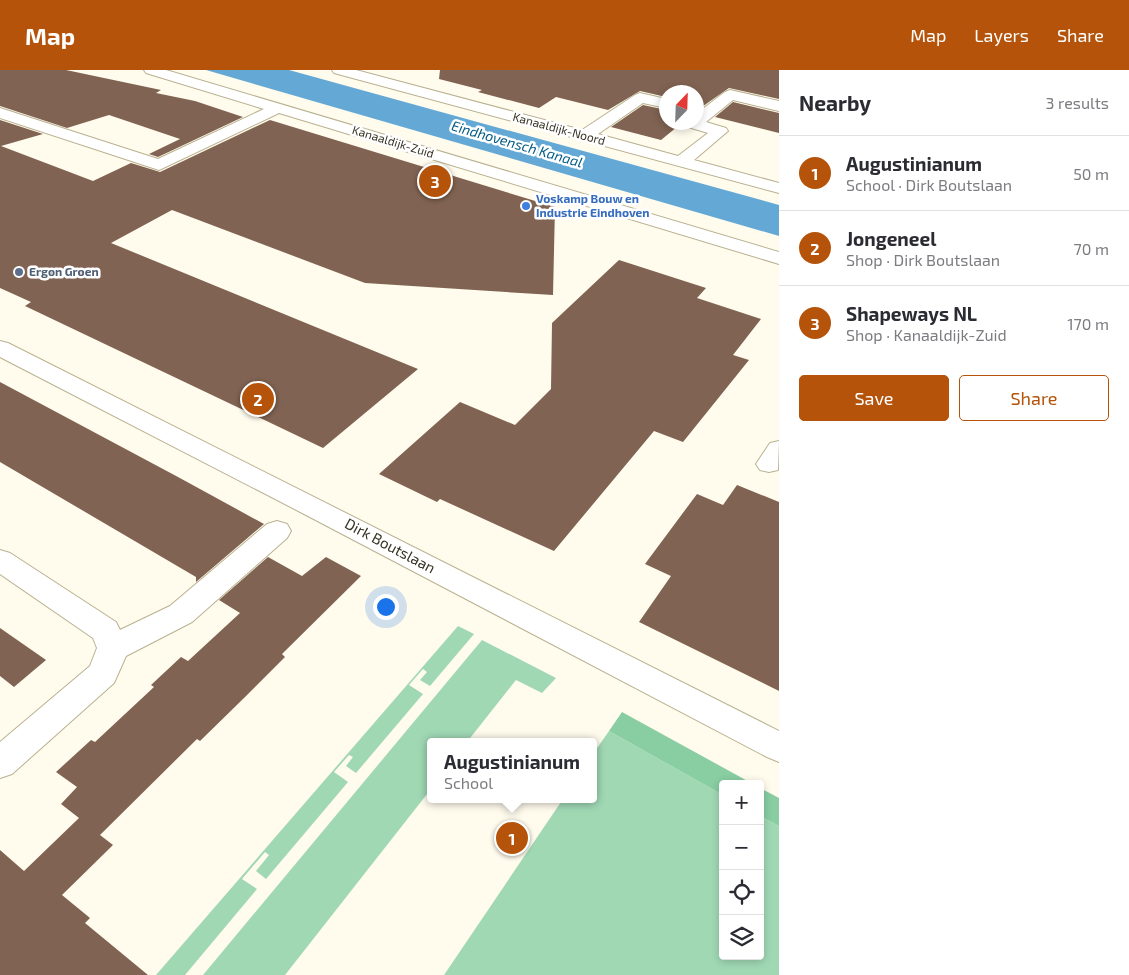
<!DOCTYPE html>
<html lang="en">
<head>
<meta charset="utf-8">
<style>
  :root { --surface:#fff; --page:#f7f7f7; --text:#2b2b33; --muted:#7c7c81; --line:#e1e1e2; --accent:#b45309 }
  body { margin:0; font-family:"Exo 2",sans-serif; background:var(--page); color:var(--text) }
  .controls { position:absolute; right:15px; bottom:15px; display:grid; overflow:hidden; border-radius:5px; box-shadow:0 2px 8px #0003 }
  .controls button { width:45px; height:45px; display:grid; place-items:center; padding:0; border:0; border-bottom:1px solid var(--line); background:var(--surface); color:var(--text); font:25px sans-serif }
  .compass { position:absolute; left:659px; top:15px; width:45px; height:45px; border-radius:50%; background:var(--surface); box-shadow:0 2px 8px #0003; rotate:23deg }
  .you { position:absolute; left:385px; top:536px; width:18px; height:18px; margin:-12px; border:4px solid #fff; border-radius:50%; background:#1a73e8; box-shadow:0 0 0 8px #1a73e833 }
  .badge { display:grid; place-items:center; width:32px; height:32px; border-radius:50%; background:var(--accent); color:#fff; font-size:16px; font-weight:700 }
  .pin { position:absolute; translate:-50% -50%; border:2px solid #fff; box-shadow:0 1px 5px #0006 }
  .popup { position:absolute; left:427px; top:668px; width:170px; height:65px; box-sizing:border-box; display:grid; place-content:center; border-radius:5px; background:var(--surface); filter:drop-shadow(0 1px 4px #0005); font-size:16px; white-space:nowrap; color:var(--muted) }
  .popup b { font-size:19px; color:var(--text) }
  .popup::after { content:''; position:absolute; left:50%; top:100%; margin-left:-10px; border:10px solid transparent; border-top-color:var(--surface) }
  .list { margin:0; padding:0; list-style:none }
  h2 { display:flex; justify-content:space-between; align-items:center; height:65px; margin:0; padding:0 20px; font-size:21px }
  h2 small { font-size:16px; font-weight:400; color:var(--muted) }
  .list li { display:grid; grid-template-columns:32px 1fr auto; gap:15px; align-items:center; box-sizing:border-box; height:75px; padding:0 20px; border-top:1px solid var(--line) }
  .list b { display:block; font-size:19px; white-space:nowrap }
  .list p { margin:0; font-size:16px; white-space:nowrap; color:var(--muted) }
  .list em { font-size:16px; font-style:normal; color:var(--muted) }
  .actions { display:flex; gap:10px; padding:15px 20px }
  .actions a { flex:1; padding:11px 0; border:1px solid var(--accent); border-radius:5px; text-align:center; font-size:18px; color:var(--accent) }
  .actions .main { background:var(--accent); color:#fff }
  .icon { flex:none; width:28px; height:28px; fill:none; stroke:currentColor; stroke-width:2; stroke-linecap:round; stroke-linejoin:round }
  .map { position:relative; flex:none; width:779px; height:905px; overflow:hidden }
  header { display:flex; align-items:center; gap:30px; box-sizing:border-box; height:70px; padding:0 25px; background:var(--accent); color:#fff }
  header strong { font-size:24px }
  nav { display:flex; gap:28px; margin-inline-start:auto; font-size:18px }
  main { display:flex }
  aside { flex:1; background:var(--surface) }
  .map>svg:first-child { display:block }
  .green { fill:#a0d8b4 }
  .forest { fill:#88cea2 }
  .water { fill:#64a9d5 }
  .building { fill:#806352 }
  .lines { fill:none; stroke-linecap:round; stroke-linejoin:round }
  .minor-casing { stroke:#b9b190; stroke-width:2 }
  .minor { fill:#fff; fill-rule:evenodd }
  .shop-dot { fill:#3f7fe0; stroke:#fff; stroke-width:2 }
  .service-dot { fill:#5c6f8a; stroke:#fff; stroke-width:2 }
  .labels { text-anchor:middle; stroke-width:5; stroke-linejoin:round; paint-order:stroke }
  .far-street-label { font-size:12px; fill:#373426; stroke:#fff }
  .far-shop-label { font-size:12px; font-weight:bold; fill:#366cbe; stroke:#fff; text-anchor:start }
  .far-service-label { font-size:12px; font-weight:bold; fill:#4e5e75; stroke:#fff; text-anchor:start }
  .far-water-label { font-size:14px; font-style:italic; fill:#005b85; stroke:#fff }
  .street-label { font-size:15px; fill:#373426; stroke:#fff }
</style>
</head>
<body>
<header>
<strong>Map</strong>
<nav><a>Map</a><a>Layers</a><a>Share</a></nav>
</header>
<main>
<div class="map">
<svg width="779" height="905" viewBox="0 0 779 905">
  <rect width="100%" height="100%" fill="#fffbed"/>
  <path class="green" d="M 458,556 L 474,564 L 430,616 L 420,610 L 427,602 L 423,599 L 409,615 L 423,624 L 356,703 L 346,696 L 353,687 L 349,685 L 334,702 L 348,712 L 266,809 L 256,801 L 269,785 L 265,782 L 242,809 L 257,819 L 185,905 L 156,905 Z
    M 482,570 L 556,608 L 542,623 L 516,610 L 467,672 L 431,672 L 431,719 L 285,905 L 203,905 Z
    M 609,661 L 723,725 L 723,886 L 760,886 L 760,746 L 779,756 L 779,905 L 444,905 L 563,729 L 593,729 L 593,684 Z"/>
  <path class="forest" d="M 622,642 L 753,714 L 723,714 L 723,725 L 609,661 Z
    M 760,718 L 779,728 L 779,756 L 760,746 Z"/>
  <path class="water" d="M 206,0 L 289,0 L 779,135 L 779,166 Z"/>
  <path class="building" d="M 0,0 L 66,0 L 161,20 L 156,23 L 195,31 L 243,47 L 158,87 L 149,84 L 180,69 L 109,45 L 67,58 L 0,36 Z
    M 440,0 L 779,0 L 779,29 L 729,18 L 696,41 L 696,22 L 666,22 L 666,27 L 640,21 L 608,40 L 556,27 L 539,38 L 478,22 L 482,20 L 439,9 Z
    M 733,32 L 779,43 L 779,63 L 715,47 Z
    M 643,35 L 666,40 L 666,52 L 683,52 L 661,70 L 611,57 Z
    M 0,50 L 43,64 L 1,76 L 93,111 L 131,93 L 160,102 L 270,50 L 555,137 L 553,225 L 365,213 L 172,140 L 111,173 L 418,299 L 323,378 L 25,236 L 31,232 L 0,218 Z
    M 619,190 L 706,218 L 697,228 L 761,249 L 733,285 L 749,290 L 683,372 L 654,361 L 554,481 L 440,429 L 437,432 L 379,404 L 460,332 L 515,355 L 551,319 L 552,253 Z
    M 0,312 L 178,407 L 264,454 L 196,512 L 196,507 L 0,392 Z
    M 737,415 L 779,432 L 779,621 L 639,552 L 671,506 L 645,494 L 697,424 L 723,435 Z
    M 268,487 L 302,506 L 326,487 L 361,506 L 282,584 L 285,587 L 244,628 L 200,671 L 197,669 L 100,765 L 113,775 L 62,825 L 90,848 L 85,853 L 148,905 L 0,905 L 0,780 L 24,801 L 79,748 L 61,734 L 77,717 L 56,702 L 91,670 L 95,672 L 154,617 L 151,615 L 181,587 L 188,591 L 240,543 L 219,530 Z
    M 0,558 L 46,590 L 14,617 L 0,606 Z"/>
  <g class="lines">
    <defs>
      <path id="minor" d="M 144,0 L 166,0 L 779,182 L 779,194 L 279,43 L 159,100 L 0,48 L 0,38 L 158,89 L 264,39 L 146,3 Z
        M 332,0 L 356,0 L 582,60 L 635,25 L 640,23 L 666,29 L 666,38 L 643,33 L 598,64 L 678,86 L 708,63 L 688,57 L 687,52 L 696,52 L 696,44 L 725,22 L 730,20 L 779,31 L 779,41 L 733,30 L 706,52 L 726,58 L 728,61 L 694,90 L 779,113 L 779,123 L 334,3 Z
        M 0,271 L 8,273 L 779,661 L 779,692 L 767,687 L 308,446 L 0,287 Z
        M 779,371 L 778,400 L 769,402 L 760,400 L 756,394 L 770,373 Z
        M 277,451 L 287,454 L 291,461 L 287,468 L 192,552 L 126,586 L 114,613 L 12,704 L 0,708 L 0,672 L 90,596 L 97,578 L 93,568 L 0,504 L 0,480 L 10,483 L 116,552 L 120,560 L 170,536 L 267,454 Z"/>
    </defs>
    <use href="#minor" class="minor-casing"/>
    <use href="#minor" class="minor"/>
  </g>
  <circle class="shop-dot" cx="526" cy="136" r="5"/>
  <circle class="service-dot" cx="19" cy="202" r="5"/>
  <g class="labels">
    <g class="far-street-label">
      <text transform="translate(559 59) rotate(15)" y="4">Kanaaldijk-Noord</text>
      <text transform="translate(393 72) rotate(17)" y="4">Kanaaldijk-Zuid</text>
    </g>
    <g class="far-shop-label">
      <text x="536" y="133">Voskamp Bouw en<tspan x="536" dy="14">Industrie Eindhoven</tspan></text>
    </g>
    <g class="far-service-label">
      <text x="29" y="206">Ergon Groen</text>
    </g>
    <g class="far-water-label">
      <text transform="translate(517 74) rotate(16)" y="5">Eindhovensch Kanaal</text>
    </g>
    <g class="street-label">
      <text transform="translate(390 476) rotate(28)" y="5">Dirk Boutslaan</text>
    </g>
  </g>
</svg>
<div class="controls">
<button>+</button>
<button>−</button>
<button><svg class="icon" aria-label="locate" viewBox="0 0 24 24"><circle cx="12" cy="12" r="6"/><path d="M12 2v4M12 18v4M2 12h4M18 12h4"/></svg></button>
<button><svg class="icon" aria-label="layers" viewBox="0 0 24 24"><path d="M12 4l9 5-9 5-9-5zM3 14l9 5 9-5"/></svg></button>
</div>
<svg class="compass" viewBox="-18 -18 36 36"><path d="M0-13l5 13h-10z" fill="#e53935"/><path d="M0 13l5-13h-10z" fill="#7c7c81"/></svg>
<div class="you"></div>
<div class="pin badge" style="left:512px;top:768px">1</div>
<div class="popup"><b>Augustinianum</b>School</div>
<div class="pin badge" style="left:258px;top:329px">2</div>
<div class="pin badge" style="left:435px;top:111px">3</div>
</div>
<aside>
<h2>Nearby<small>3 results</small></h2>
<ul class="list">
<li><span class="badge">1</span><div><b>Augustinianum</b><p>School · Dirk Boutslaan</p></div><em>50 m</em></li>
<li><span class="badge">2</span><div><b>Jongeneel</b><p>Shop · Dirk Boutslaan</p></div><em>70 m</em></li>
<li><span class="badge">3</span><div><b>Shapeways NL</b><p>Shop · Kanaaldijk-Zuid</p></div><em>170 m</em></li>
</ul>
<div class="actions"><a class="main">Save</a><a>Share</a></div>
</aside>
</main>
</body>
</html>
